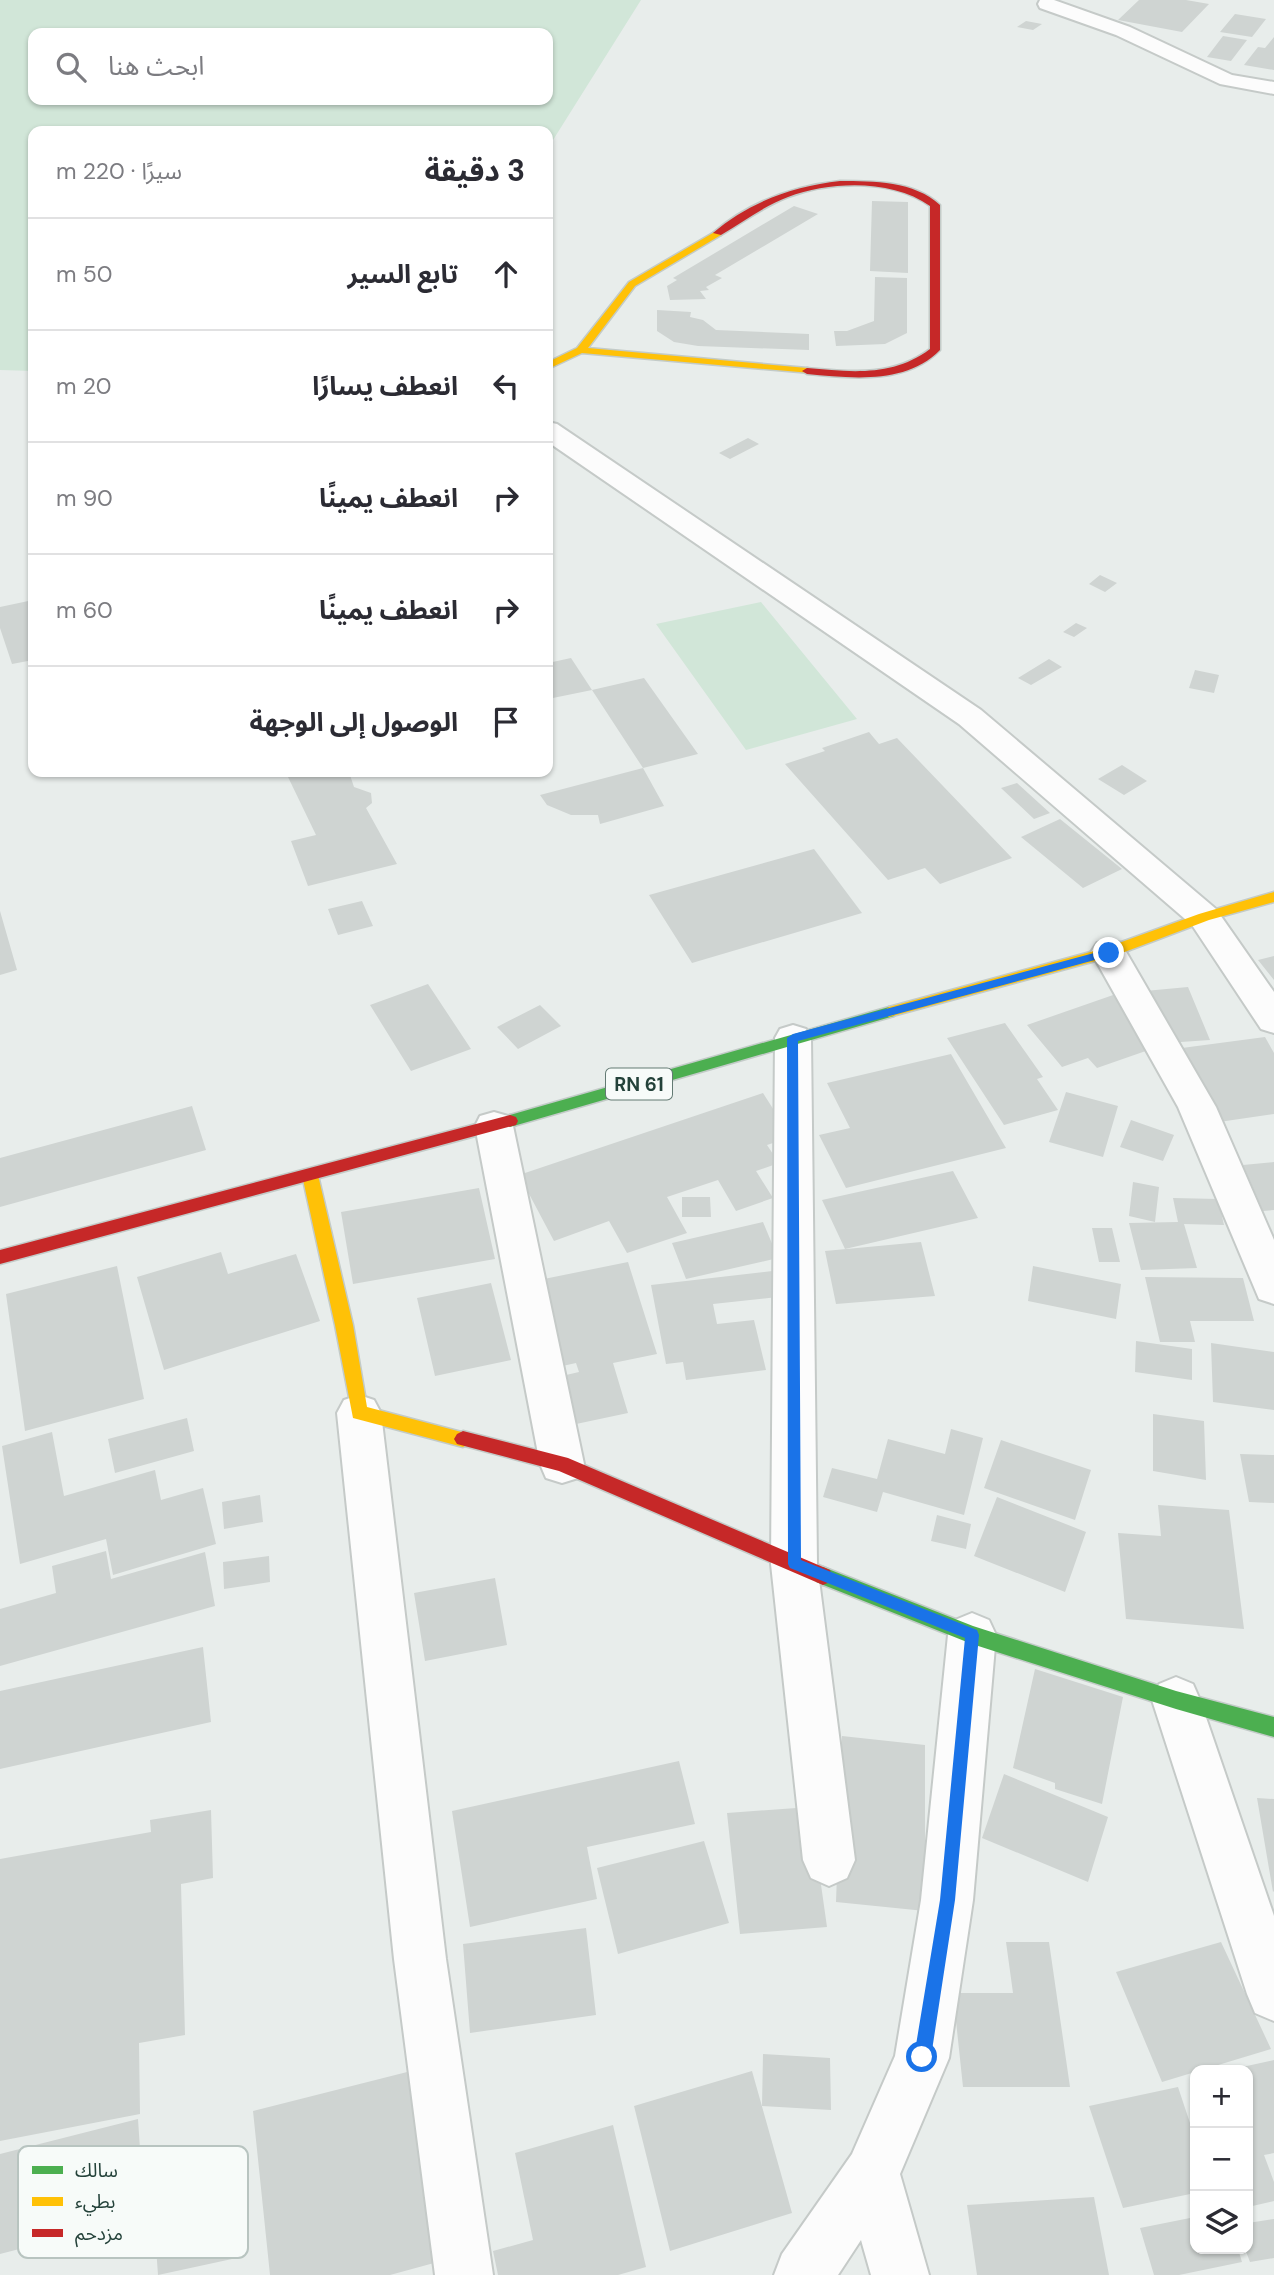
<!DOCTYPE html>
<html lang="ar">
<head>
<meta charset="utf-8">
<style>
  :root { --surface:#fff; --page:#f7f7f7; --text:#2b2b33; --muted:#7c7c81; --line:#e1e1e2 }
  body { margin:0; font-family:"DM Sans","Noto Sans Arabic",sans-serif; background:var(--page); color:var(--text); direction:rtl }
  .controls { position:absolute; right:21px; bottom:21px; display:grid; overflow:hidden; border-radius:14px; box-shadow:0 2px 5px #0004 }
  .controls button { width:63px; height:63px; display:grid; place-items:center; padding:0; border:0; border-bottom:2px solid var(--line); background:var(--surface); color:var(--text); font:35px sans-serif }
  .stop { position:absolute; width:21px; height:21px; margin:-16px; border:5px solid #1a73e8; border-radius:50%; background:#fff }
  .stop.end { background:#1a73e8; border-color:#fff; box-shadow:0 2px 7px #0008 }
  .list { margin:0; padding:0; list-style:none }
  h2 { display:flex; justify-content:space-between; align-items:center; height:91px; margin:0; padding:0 28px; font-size:30px }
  h2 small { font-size:23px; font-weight:400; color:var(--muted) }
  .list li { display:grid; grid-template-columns:46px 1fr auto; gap:21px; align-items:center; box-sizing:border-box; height:112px; padding:0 28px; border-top:2px solid var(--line) }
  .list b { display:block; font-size:26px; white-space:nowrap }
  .list em { font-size:23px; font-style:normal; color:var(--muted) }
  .icon { flex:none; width:38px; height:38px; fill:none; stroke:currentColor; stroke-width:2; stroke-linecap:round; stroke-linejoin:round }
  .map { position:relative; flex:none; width:1274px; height:2275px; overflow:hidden; direction:ltr }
  .search { position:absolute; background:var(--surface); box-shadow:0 2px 5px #0004; left:28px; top:28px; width:525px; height:77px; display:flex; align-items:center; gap:18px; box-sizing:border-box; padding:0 24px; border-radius:14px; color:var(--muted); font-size:26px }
  .panel { position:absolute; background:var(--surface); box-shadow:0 2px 5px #0004; left:28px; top:126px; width:525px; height:651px; border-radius:14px; direction:rtl }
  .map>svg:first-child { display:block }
  .green { fill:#d1e6d8; fill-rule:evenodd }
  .building { fill:#cfd4d2 }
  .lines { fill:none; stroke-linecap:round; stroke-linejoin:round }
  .street-casing { stroke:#c5cac8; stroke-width:4 }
  .fast-casing { stroke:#c3cbc8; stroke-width:3 }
  .slow-casing { stroke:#c3cbc8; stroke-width:3 }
  .jam-casing { stroke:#c3cbc8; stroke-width:3 }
  .street { fill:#fcfcfc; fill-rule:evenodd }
  .fast { fill:#4caf50; fill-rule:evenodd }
  .slow { fill:#ffc107; fill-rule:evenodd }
  .jam { fill:#c62828; fill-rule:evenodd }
  .route { fill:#1a73e8 }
  .labels { text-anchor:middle; stroke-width:7; stroke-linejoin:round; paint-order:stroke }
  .shield { fill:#f7fbf9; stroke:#637a73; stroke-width:2 }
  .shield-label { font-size:19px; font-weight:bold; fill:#24423a }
  .key { fill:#f7fbf9; stroke:#b8c4c0; stroke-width:2 }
  .key-label { font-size:19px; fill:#24423a }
</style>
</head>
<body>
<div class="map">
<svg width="1274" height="2275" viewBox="0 0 1274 2275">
  <rect width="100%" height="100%" fill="#e8edeb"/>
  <path class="green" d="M 0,0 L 641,0 L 548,148 L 548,131 L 33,131 L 33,371 L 0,370 ZM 33,33 L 548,33 L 548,100 L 33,100 Z
    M 761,602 L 857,719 L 746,750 L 656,624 Z"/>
  <path class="building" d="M 1139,0 L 1186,0 L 1209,4 L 1182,32 L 1118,20 Z
    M 1235,14 L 1266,19 L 1252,37 L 1220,32 Z
    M 1026,21 L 1042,24 L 1033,30 L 1017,27 Z
    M 1223,36 L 1247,40 L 1231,61 L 1207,57 Z
    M 1274,37 L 1274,70 L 1244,65 L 1258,47 L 1265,48 Z
    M 872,201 L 908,202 L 908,273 L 870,271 Z
    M 794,206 L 818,214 L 715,275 L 722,278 L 706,287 L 709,290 L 700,291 L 706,299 L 670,300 L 667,286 L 677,280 L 673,278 Z
    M 875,277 L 907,278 L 907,333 L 885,344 L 836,346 L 834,331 L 847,331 L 874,321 Z
    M 657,310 L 691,312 L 690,317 L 703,320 L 716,330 L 809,334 L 809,350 L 698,346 L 674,342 L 657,331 Z
    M 748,438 L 759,444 L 730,459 L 719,453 Z
    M 1100,575 L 1117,583 L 1105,592 L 1089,584 Z
    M 33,600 L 33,660 L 12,664 L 0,628 L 0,607 Z
    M 1076,623 L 1087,628 L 1074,637 L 1063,632 Z
    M 571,658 L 592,690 L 548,699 L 548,663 Z
    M 1049,659 L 1062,667 L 1031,685 L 1018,678 Z
    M 1195,670 L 1219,675 L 1214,693 L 1189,688 Z
    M 644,678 L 698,754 L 643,768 L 592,690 Z
    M 869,732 L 879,744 L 897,738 L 1012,858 L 940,884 L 925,868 L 888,880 L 785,764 L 825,751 L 822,748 Z
    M 1122,765 L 1147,781 L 1124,795 L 1098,779 Z
    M 643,768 L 664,806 L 600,824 L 598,815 L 571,815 L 547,805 L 540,795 Z
    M 295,772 L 349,772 L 354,787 L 371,793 L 372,803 L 366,808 L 397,864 L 308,886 L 291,841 L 316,835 L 288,777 Z
    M 1017,783 L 1050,813 L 1034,819 L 1001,788 Z
    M 1060,819 L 1122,869 L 1083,888 L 1021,837 Z
    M 814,849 L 862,913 L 692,963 L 649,895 Z
    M 362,901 L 373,926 L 338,935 L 328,909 Z
    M 0,911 L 17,970 L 0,975 Z
    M 1274,956 L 1274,980 L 1258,960 Z
    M 428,984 L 471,1049 L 411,1071 L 370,1005 Z
    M 1188,987 L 1210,1040 L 1166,1043 L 1145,991 Z
    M 1116,994 L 1160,1046 L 1097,1068 L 1088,1058 L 1062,1067 L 1027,1025 Z
    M 540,1005 L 561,1026 L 518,1049 L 497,1027 Z
    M 1005,1023 L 1043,1077 L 1037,1079 L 1058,1110 L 1004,1125 L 947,1038 Z
    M 1265,1037 L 1274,1053 L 1274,1114 L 1219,1122 L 1182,1048 Z
    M 951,1054 L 1006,1148 L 846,1188 L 819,1135 L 850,1128 L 827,1083 Z
    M 1066,1092 L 1118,1106 L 1103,1157 L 1049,1142 Z
    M 763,1093 L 791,1137 L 767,1145 L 779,1163 L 756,1171 L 773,1198 L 736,1211 L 718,1180 L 667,1197 L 687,1233 L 627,1253 L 609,1221 L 554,1241 L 519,1175 Z
    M 192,1106 L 206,1150 L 0,1207 L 0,1158 Z
    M 1131,1120 L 1174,1135 L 1163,1161 L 1120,1147 Z
    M 1274,1162 L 1274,1210 L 1263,1211 L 1243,1165 Z
    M 953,1171 L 978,1218 L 845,1249 L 822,1200 Z
    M 1133,1182 L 1159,1187 L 1155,1222 L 1129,1216 Z
    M 479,1188 L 495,1259 L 353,1284 L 341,1212 Z
    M 682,1197 L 710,1197 L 711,1217 L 682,1217 Z
    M 1173,1198 L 1218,1199 L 1224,1225 L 1184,1224 L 1197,1268 L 1141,1270 L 1129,1223 L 1178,1222 Z
    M 763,1222 L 778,1258 L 686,1279 L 672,1243 Z
    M 1092,1228 L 1112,1228 L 1120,1262 L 1099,1262 Z
    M 921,1242 L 935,1296 L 836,1304 L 825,1251 Z
    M 221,1252 L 228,1274 L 296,1254 L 320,1321 L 164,1370 L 137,1277 Z
    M 628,1262 L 657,1354 L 613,1363 L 628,1413 L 562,1427 L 549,1379 L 579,1372 L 576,1363 L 558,1367 L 534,1281 Z
    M 117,1266 L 144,1399 L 25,1431 L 6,1294 Z
    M 1033,1266 L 1121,1284 L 1116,1319 L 1028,1301 Z
    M 781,1270 L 787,1296 L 713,1304 L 717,1324 L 754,1320 L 766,1370 L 686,1380 L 683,1362 L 666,1364 L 651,1285 Z
    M 1145,1277 L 1243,1278 L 1254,1321 L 1190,1321 L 1195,1342 L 1160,1342 Z
    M 491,1283 L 511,1360 L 435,1376 L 417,1298 Z
    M 1136,1341 L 1192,1349 L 1192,1380 L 1135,1372 Z
    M 1211,1343 L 1274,1352 L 1274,1410 L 1213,1402 Z
    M 1153,1414 L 1204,1421 L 1206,1480 L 1153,1471 Z
    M 187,1418 L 194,1451 L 115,1473 L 108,1439 Z
    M 951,1429 L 983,1438 L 964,1515 L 883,1492 L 877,1512 L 823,1497 L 832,1468 L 877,1479 L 888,1439 L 945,1454 Z
    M 52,1432 L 64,1496 L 155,1470 L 161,1500 L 203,1488 L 216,1544 L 113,1575 L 106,1539 L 20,1564 L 2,1446 Z
    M 1001,1440 L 1091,1470 L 1075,1520 L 984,1488 Z
    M 1240,1454 L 1274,1455 L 1274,1503 L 1249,1502 Z
    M 260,1495 L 263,1522 L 224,1529 L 222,1502 Z
    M 997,1497 L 1086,1532 L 1065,1592 L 974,1556 Z
    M 1158,1505 L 1229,1510 L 1244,1629 L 1126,1619 L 1118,1533 L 1161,1536 Z
    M 937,1515 L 971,1524 L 966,1549 L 931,1541 Z
    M 106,1551 L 111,1579 L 205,1552 L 215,1606 L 0,1666 L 0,1609 L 56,1593 L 52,1566 Z
    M 269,1556 L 270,1582 L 224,1589 L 223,1562 Z
    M 495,1578 L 507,1645 L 425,1661 L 414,1593 Z
    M 203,1647 L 211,1722 L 0,1769 L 0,1691 Z
    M 1035,1669 L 1123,1697 L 1102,1804 L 1055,1789 L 1055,1783 L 1013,1768 Z
    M 842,1736 L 925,1745 L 925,1911 L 836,1902 Z
    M 679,1761 L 695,1824 L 587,1847 L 597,1899 L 470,1927 L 452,1811 Z
    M 1004,1774 L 1108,1817 L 1088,1882 L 982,1838 Z
    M 1257,1798 L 1274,1799 L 1274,1891 L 1273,1892 Z
    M 810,1807 L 827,1927 L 740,1934 L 727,1813 Z
    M 211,1810 L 213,1878 L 181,1884 L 185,2035 L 139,2043 L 140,2114 L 0,2141 L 0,1859 L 151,1832 L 150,1820 Z
    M 704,1841 L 729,1923 L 618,1954 L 597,1868 Z
    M 586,1928 L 596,2015 L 470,2033 L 463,1944 Z
    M 1006,1942 L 1049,1942 L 1070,2087 L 963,2087 L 953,1993 L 1013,1993 Z
    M 1221,1942 L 1271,2049 L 1162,2082 L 1116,1972 Z
    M 763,2054 L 830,2058 L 831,2110 L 762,2106 Z
    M 1274,2060 L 1274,2153 L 1264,2155 L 1274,2182 L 1274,2201 L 1248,2207 L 1248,2070 L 1233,2069 Z
    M 415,2070 L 445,2260 L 390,2275 L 270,2275 L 253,2111 Z
    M 752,2071 L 792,2213 L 670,2251 L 634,2106 Z
    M 1178,2087 L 1195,2138 L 1195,2193 L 1123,2208 L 1089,2106 Z
    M 138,2119 L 142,2179 L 87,2193 L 89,2231 L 0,2254 L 0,2154 Z
    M 613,2125 L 646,2267 L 618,2275 L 498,2275 L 493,2251 L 533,2240 L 515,2153 Z
    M 1094,2197 L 1109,2275 L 977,2275 L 967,2205 Z
    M 226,2201 L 232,2259 L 158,2275 L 154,2219 Z
    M 1195,2217 L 1195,2249 L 1238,2249 L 1242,2262 L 1179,2275 L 1154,2275 L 1140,2228 Z
    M 1274,2219 L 1274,2258 L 1250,2262 L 1245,2249 L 1248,2249 L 1248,2223 Z"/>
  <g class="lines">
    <defs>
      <path id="street" d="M 1040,0 L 1054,0 L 1130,27 L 1232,75 L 1274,82 L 1274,94 L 1220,84 L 1116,35 L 1040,8 L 1038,4 Z
        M 548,422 L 557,424 L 981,710 L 1216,909 L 1274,992 L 1274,1033 L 1261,1029 L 1192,925 L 959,724 L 548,442 Z
        M 1109,940 L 1121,943 L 1216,1107 L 1274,1240 L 1274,1304 L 1259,1299 L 1178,1107 L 1091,952 L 1097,943 Z
        M 793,1025 L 806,1029 L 811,1038 L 817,1564 L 855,1860 L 847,1878 L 829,1886 L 811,1878 L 803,1860 L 771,1564 L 775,1038 L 780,1029 Z
        M 494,1112 L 508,1116 L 513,1126 L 584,1464 L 578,1478 L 562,1483 L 546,1478 L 540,1464 L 475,1126 L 480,1116 Z
        M 359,1395 L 374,1400 L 381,1413 L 446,1959 L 493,2275 L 435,2275 L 394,1959 L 337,1413 L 344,1400 Z
        M 972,1613 L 989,1620 L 996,1635 L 973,1900 L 949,2058 L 900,2174 L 929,2275 L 871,2275 L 861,2240 L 838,2275 L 774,2275 L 782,2254 L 852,2154 L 895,2056 L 921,1900 L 948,1635 L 955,1620 Z
        M 1176,1677 L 1193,1684 L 1200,1700 L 1274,1916 L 1274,2021 L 1255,2013 L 1247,1994 L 1152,1700 L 1159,1684 Z"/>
      <path id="fast" d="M 889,1007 L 896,1012 L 894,1016 L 510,1127 L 502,1121 L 510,1115 Z
        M 823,1567 L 973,1626 L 1176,1691 L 1274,1717 L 1274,1737 L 1176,1709 L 972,1644 L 816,1582 L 814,1576 L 816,1570 Z"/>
      <path id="slow" d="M 718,230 L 721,231 L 721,235 L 635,286 L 588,348 L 807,368 L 811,369 L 811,373 L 582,353 L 548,369 L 548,362 L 577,348 L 629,282 Z
        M 1274,892 L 1274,902 L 1209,920 L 1114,956 L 889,1017 L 882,1012 L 889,1007 L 1105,948 L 1199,914 Z
        M 310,1169 L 316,1171 L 318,1175 L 353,1325 L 367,1407 L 469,1434 L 472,1439 L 469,1444 L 463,1447 L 353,1418 L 335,1325 L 302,1175 L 304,1171 Z"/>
      <path id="jam" d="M 840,181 C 874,181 914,181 940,205 L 940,350 C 906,385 851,378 807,374 L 802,371 L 807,368 C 851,372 893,377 930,349 L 930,206 C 892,179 831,181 788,197 C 764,206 743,222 721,235 L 713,233 C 749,202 794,186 840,181 Z
        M 510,1115 L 516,1117 L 518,1121 L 516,1125 L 0,1264 L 0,1250 Z
        M 463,1431 L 568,1458 L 830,1570 L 832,1576 L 830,1582 L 823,1585 L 559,1471 L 457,1444 L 454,1439 L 457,1434 Z"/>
    </defs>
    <use href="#street" class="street-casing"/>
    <use href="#fast" class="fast-casing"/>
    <use href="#slow" class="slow-casing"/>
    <use href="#jam" class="jam-casing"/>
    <use href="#street" class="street"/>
    <use href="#fast" class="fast"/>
    <use href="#slow" class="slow"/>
    <use href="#jam" class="jam"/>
  </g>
  <path class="route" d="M 1109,949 L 1113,950 L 1113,955 L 798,1041 L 801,1560 L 977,1630 L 979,1635 L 955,1900 L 931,2057 L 928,2063 L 922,2066 L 917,2063 L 914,2057 L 940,1900 L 965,1638 L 790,1568 L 788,1564 L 787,1038 L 793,1034 Z"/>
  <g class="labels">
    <rect class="shield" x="606" y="1068.5" width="66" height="31" rx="5"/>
    <g class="shield-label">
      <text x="639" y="1091">RN 61</text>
    </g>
  </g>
  <rect x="18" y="2146" width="230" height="112" rx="10" class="key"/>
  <rect x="32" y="2166" width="31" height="8" fill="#4caf50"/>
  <rect x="32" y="2197" width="31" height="9" fill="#ffc107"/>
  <rect x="32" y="2229" width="31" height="8" fill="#c62828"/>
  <g class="key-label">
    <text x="75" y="2177">سالك</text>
    <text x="75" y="2208">بطيء</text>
    <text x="75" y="2240">مزدحم</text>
  </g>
</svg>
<div class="controls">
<button>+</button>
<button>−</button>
<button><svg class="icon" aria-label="layers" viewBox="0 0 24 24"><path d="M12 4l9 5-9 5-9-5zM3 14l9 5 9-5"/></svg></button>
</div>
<div class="stop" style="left:922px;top:2057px"></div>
<div class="stop end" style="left:1109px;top:953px"></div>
<div class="search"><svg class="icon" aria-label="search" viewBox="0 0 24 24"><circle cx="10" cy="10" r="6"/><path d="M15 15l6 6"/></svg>ابحث هنا</div>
<section class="panel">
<h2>3 دقيقة<small>سيرًا · 220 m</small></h2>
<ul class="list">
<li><svg class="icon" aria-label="ahead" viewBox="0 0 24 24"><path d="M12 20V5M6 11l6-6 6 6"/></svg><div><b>تابع السير</b></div><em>50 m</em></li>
<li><svg class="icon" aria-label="left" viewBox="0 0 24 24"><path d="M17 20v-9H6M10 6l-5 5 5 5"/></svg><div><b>انعطف يسارًا</b></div><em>20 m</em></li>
<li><svg class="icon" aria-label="right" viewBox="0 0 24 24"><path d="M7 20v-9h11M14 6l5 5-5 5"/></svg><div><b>انعطف يمينًا</b></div><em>90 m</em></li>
<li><svg class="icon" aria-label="right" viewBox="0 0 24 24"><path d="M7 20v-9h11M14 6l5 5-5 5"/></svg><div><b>انعطف يمينًا</b></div><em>60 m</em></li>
<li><svg class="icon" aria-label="arrive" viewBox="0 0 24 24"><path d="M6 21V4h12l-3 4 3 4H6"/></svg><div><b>الوصول إلى الوجهة</b></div></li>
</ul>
</section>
</div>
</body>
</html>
